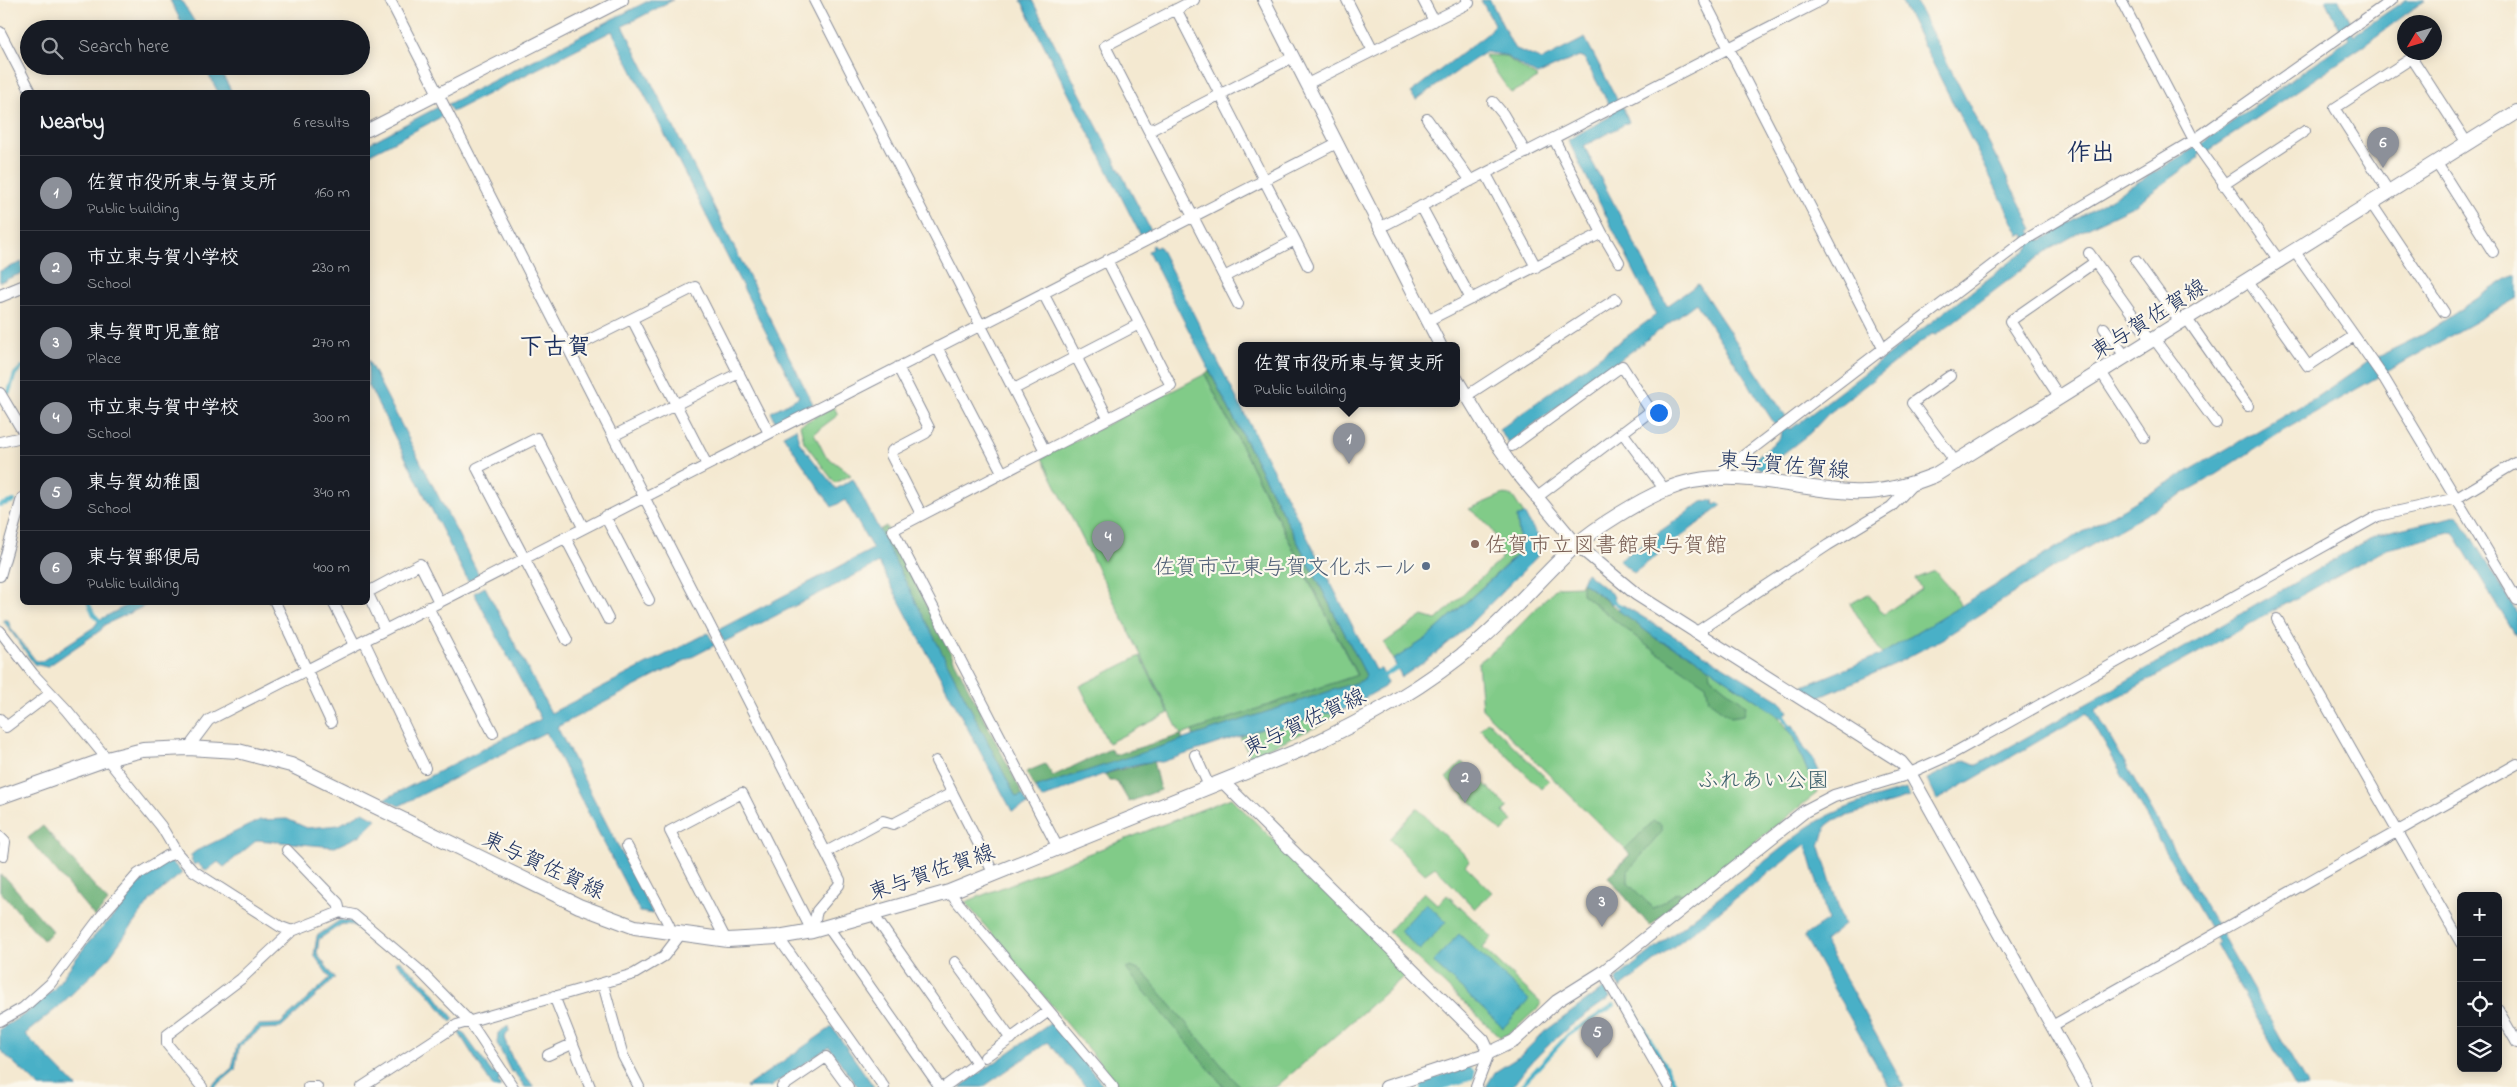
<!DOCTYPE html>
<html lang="en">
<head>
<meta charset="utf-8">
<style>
  :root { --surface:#171b24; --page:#242831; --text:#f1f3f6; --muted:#9ea1a6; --line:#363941; --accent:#8c9099 }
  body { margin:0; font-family:"Indie Flower","Klee One",sans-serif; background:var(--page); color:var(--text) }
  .controls { position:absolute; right:15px; bottom:15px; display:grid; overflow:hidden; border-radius:8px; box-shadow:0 2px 12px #0003 }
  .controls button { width:45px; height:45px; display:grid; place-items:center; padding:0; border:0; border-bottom:1px solid var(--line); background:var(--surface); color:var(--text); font:25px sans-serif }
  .compass { position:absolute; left:2397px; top:15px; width:45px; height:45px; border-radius:50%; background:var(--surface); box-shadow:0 2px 12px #0003; rotate:232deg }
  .you { position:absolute; left:1658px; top:412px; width:18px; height:18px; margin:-12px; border:4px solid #fff; border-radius:50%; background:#1a73e8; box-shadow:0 0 0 8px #1a73e833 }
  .badge { display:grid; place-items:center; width:32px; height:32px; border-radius:50%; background:var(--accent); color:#fff; font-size:16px; font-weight:700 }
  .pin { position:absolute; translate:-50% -41px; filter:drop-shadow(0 1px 2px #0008) }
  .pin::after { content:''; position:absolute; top:26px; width:18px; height:15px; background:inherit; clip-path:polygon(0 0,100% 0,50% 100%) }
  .popup { position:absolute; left:1238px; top:342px; width:222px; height:65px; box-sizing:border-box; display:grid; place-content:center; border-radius:8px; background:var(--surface); filter:drop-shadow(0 1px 4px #0005); font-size:16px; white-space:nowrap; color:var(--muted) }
  .popup b { font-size:19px; color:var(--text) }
  .popup::after { content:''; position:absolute; left:50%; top:100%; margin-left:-10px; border:10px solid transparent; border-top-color:var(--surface) }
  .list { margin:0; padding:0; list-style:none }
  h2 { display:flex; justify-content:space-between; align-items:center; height:65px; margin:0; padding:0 20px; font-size:21px }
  h2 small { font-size:16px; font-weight:400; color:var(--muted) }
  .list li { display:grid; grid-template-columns:32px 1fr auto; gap:15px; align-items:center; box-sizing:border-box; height:75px; padding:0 20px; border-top:1px solid var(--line) }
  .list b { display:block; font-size:19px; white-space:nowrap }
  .list p { margin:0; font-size:16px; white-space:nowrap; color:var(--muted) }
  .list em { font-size:16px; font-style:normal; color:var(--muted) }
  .icon { flex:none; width:28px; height:28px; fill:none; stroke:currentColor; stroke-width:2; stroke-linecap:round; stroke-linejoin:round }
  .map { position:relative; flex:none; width:2517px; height:1087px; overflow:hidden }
  .search { position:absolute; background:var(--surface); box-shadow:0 2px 12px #0003; left:20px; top:20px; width:350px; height:55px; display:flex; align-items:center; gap:12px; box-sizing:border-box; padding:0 18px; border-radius:28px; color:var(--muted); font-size:19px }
  .panel { position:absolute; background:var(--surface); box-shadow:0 2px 12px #0003; left:20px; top:90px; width:350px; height:515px; border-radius:8px }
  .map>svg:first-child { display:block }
  .green { fill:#81cb88; stroke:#4e7d73 }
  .forest { fill:#68af74; stroke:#426f69 }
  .water { fill:#48b0c7; stroke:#327092 }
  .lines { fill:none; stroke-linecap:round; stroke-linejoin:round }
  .stream { stroke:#48b0c7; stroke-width:4 }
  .canal { stroke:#48b0c7; stroke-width:14 }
  .minor-casing { stroke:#888c98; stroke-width:12 }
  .tertiary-casing { stroke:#888c98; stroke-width:14 }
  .secondary-casing { stroke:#888c98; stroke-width:16 }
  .minor { stroke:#fff; stroke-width:10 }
  .tertiary { stroke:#fff; stroke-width:12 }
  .secondary { stroke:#fff; stroke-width:14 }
  .education-dot { fill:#8d6e63; stroke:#fbf7ec; stroke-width:2 }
  .service-dot { fill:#5c6f8a; stroke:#fbf7ec; stroke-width:2 }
  .labels { text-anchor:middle; stroke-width:4.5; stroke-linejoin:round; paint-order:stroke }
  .street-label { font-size:22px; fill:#1b2f5e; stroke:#fbf7ec }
  .education-label { font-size:22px; fill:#785e54; stroke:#fbf7ec; text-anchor:start }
  .service-label { font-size:22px; fill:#4e5e75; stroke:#fbf7ec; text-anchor:end }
  .park-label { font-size:22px; fill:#3a5e6b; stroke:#fbf7ec }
  .neighbourhood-label { font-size:24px; font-weight:bold; fill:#1b2f5e; stroke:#fbf7ec }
</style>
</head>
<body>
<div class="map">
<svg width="2517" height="1087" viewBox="0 0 2517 1087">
  <rect width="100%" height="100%" fill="#fbf7ec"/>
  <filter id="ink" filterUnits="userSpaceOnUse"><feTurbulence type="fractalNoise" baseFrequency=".02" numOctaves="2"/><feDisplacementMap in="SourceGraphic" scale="10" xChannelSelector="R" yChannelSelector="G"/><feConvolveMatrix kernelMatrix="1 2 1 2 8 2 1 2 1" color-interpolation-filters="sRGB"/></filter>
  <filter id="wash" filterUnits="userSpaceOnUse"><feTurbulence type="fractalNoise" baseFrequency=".0096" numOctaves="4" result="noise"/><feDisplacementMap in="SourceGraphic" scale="20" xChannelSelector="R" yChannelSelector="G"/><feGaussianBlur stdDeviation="1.12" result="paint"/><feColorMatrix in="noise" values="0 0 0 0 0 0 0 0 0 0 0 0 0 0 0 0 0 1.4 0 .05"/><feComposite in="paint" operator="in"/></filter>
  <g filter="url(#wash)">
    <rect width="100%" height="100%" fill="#f4e9d1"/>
    <path class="green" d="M 1484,55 L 1504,56 L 1538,78 L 1511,93 Z
      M 1205,374 L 1357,676 L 1181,735 L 1042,458 Z
      M 834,407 L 838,415 L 814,433 L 825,455 L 851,475 L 835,483 L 804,442 L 800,425 Z
      M 1504,494 L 1513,497 L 1524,514 L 1517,517 L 1521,551 L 1427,638 L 1393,660 L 1384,643 L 1423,616 L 1436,620 L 1501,559 C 1497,532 1491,525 1469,509 Z
      M 1935,571 L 1951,589 L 1961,606 L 1882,654 L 1850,604 L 1868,594 L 1884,614 L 1921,589 L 1915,579 Z
      M 1582,582 L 1618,610 L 1688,653 L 1776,714 L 1792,734 L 1817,793 L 1650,926 L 1608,877 L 1630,854 L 1482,709 L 1478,663 L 1501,645 L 1557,587 L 1580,586 Z
      M 1140,656 L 1169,713 L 1108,743 L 1080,686 Z
      M 1327,713 L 1336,714 L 1323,724 L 1250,756 L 1240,737 L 1268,727 L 1284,727 Z
      M 1488,721 L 1549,781 L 1541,789 L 1480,729 Z
      M 1462,762 L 1508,807 L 1503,812 L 1513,821 L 1502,832 L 1446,778 Z
      M 1231,798 L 1408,973 L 1276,1087 L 1120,1087 L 965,902 Z
      M 1417,808 L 1470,860 L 1465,865 L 1492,892 L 1475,909 L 1435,867 L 1425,874 L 1389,839 Z
      M 1424,892 L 1438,905 L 1447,895 L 1492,937 L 1483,948 L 1542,1004 L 1511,1033 L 1500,1037 L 1388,931 Z"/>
    <path class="forest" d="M 1209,370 L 1366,675 L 1364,680 L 1194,737 L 1192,731 L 1357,675 L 1205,374 Z
      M 886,526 L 1023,795 L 1016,798 L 879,530 Z
      M 1582,582 L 1658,640 L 1688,653 L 1709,667 L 1710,676 L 1746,705 L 1744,715 L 1731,717 L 1709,701 L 1706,685 L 1646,645 L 1582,594 Z
      M 1181,735 L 1183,741 L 1035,788 L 1026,772 L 1045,764 L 1053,776 L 1110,749 L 1115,755 Z
      M 1153,761 L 1160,790 L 1129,802 L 1117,781 L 1109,781 L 1105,774 Z
      M 1653,821 L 1661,824 L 1661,833 L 1628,871 L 1628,883 L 1653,908 L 1678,892 L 1687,897 L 1650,926 L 1608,877 L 1630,855 L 1625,849 Z
      M 43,826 L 108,902 L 95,917 L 28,838 Z
      M 0,875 L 7,879 L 53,932 L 43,940 L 0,891 Z
      M 1131,967 L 1143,972 L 1240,1087 L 1224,1087 L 1126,969 Z"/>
    <path class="water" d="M 170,0 L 181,0 L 199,29 L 185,29 Z
      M 650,0 L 673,0 L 623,26 L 813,404 L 776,423 L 771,412 L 799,397 L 612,31 L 452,112 L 448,104 Z
      M 1021,0 L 1032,0 L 1151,231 L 1141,236 Z
      M 1481,0 L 1490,0 L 1514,48 L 1542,60 L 1585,38 L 1621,107 L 1623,107 L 1629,122 L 1584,146 L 1667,306 L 1698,284 L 1787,418 L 1776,426 L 1696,303 L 1509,443 L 1499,430 L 1656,315 L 1568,140 L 1609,117 L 1613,112 L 1584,58 L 1579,56 L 1537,75 L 1504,55 L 1485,52 L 1416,100 L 1410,93 L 1491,31 L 1494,24 Z
      M 1901,0 L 1915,0 L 2033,229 L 2030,231 L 2036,239 L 2042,240 L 2201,144 L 2349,39 L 2342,27 L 2339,29 L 2325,0 L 2339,0 L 2351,22 L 2348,24 L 2354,35 L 2405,0 L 2425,0 L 2363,46 L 2207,152 L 2205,150 L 2198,156 L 2199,158 L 2133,206 L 2091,226 L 2048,250 L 1936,335 L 1932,334 L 1828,414 L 1810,433 L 1762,470 L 1752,461 L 1780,438 L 1781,430 L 1786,427 L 1791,429 L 2030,247 L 2024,234 L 2020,236 Z
      M 204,66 L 218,66 L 232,92 L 218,92 Z
      M 438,107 L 443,116 L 368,155 L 368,144 Z
      M 1153,245 L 1155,248 L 1159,246 L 1375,670 L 1381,669 L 1387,682 L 1384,687 L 1336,714 L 1327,713 L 1284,727 L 1267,727 L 1162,762 C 1133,758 1070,788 1042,799 L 1035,788 L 1364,680 L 1366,675 L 1148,251 L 1152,249 L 1151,246 Z
      M 22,262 L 22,273 L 0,282 L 0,271 Z
      M 2517,275 L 2517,298 L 2286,429 L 2207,480 L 2067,559 L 1942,639 L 1895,664 L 1816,699 L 1800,690 L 1801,687 L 1882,654 L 2064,543 L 2318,396 L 2367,362 L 2424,334 L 2505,280 Z
      M 368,360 L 479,575 L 468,581 L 368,384 Z
      M 796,428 L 799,442 L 836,489 L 853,479 L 1016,797 L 1023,795 L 1028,805 L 1012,811 L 879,563 L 724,642 L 718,630 L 873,549 L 845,500 L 832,507 L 783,435 Z
      M 1713,500 L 1714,505 L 1719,503 L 1722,505 L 1634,573 L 1619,560 L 1702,502 Z
      M 1524,514 L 1543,544 L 1536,558 L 1468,626 L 1433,656 L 1402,677 L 1393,660 L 1427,638 L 1521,552 L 1517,517 Z
      M 2456,516 L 2461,520 L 2517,613 L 2517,638 L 2453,532 L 2383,550 L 2095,710 L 2308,1087 L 2295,1087 L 2216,944 L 2218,943 L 2209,927 L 2087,713 L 1937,800 L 1927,779 L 1965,760 L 1977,765 L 2097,698 L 2378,534 Z
      M 1586,573 L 1613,595 L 1615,601 L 1612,604 L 1582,582 Z
      M 485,587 L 551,713 L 708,633 L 715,645 L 557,727 L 653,914 L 640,912 L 546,732 L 399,806 L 385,799 L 541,719 L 474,593 Z
      M 133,602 L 151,603 L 104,625 L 101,630 L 47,667 L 34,664 L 3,620 L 8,620 L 11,629 L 36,661 L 42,661 L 94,627 L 99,620 Z
      M 1623,605 L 1782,702 L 1788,712 L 1780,717 L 1688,653 L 1658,640 L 1618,610 Z
      M 1793,725 L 1804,748 L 1813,758 L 1822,778 L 1815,789 L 1792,734 L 1787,728 Z
      M 1906,789 L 1909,797 L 1834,820 L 1826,826 L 1820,847 L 1844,925 L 1824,941 L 1905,1087 L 1889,1087 L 1804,936 L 1828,920 L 1806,844 L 1620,988 L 1616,979 L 1807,828 C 1837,808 1871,799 1906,789 Z
      M 363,812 L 376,819 L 361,835 L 335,847 L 257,840 L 224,867 L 218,862 L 206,871 L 197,863 L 194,865 L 191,860 L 193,858 L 190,856 L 196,851 L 260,820 L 287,819 L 307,828 L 339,825 Z
      M 165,862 L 172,862 L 182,873 L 152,898 L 107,960 L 57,1008 L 25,1034 L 77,1087 L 40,1087 L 0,1050 L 0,1029 L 25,1014 L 54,989 L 86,945 L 118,911 L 142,877 Z
      M 1426,903 L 1446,922 L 1420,950 L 1400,931 Z
      M 340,920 L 356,922 L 370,934 L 369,938 L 353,925 L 342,924 L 319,939 L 317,954 L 335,978 L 281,1028 L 261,1029 L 239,1047 L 235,1070 L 215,1087 L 210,1087 L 232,1068 L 237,1045 L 259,1025 L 280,1024 L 330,978 L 314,955 L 317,936 Z
      M 1459,934 L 1529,1000 L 1503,1028 L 1433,962 Z
      M 399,960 L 430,988 L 454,1019 L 451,1022 L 425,989 L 395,962 Z
      M 1604,988 L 1610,998 C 1572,1023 1539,1049 1512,1087 L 1486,1087 L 1495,1072 L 1520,1056 L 1544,1032 Z
      M 1051,1023 L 1105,1087 L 1086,1087 L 1048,1042 L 983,1087 L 960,1087 Z
      M 508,1026 L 509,1031 L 504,1038 L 512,1058 L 534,1087 L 525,1087 L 514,1072 L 511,1072 L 497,1043 L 498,1033 Z
      M 832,1027 L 874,1087 L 858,1087 L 829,1047 L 770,1087 L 746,1087 Z
      M 462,1031 L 493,1074 L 496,1072 L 501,1079 L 498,1081 L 501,1087 L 493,1087 L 459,1033 Z"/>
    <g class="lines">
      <path class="stream" d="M 9,392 L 15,374 L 22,367
        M 0,505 L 14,501
        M 1611,599 L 1623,609
        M 88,602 L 94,615 L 99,620
        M 1380,678 L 1402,665
        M 1781,713 L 1792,730
        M 1628,1000 L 1677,1087
        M 1520,1087 L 1568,1035 L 1614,1005"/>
      <path class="canal" d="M 1428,1087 L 1468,1074"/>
    </g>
  </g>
  <g filter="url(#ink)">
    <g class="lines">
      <defs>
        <path id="minor" d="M 390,0 L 840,880 L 839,885 L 817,911 L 812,931
          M 814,0 L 1045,451 L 893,530 L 1058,848
          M 1194,0 L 1105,46 L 1238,304
          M 1347,0 L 1373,51
          M 1423,0 L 1434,21
          M 1704,0 L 1883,348
          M 2121,0 L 2196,144 L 2280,262
          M 1176,9 L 1295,240 L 1224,277
          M 0,32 L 31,92
          M 1307,84 L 1469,3 L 1467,0
          M 1493,102 L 1503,114 L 1526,153
          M 1427,119 L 1471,181
          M 1149,131 L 1293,57
          M 2436,162 L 2493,252
          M 1486,174 L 1536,267
          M 2223,185 L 2305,131
          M 2389,192 L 2335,108 L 2412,58 L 2467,143
          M 2371,203 L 2444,312
          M 1421,206 L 1471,299
          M 1379,228 L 1822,0
          M 1602,233 L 1619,262
          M 1295,240 L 1308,266
          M 2295,252 L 2384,378 L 2517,600
          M 2089,253 L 2152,342
          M 2136,261 L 2181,323
          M 2248,281 L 2308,366 L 2354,336
          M 1043,293 L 1108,418
          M 632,319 L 707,465
          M 2187,319 L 2248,406
          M 1427,321 L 1602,233 L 1554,139
          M 2104,328 L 2126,357
          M 2155,340 L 2216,423
          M 937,347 L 1002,472
          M 569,350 L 695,287 L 769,433
          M 898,367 L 929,428 L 926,433 L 892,451 L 891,455 L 921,514
          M 2101,372 L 2144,438
          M 1950,376 L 1912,403 L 1957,464
          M 1014,389 L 1139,324
          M 0,393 L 22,430
          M 1466,396 L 1616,299
          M 2060,398 L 2010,321 L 2095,262
          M 1622,432 L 1665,490
          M 613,436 L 739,373
          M 0,442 L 22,437
          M 1512,446 L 1622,366 L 1651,411 L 1536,498
          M 1045,451 L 1171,386 L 1107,260
          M 1723,476 L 1726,469 L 2025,240 L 2194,140 L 2392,0
          M 605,516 L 649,600
          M 565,537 L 608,619
          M 0,576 L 22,498
          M 368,592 L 420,564 L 439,602
          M 368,594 L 385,630
          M 275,602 L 331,722
          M 333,602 L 355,645
          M 428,607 L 493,733
          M 2277,619 L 2461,943
          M 0,631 L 33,674 L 67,710 L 112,765 L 161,826 L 177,853 L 192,870 L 281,927 L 292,931 L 340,912 L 354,915 L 418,969 L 470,1022 L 513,1087
          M 1695,633 L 1828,545 L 1891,507 L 1912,485
          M 567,640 L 477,468 L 537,438 L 583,527
          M 364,641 L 425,768
          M 0,719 L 6,727 L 51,693
          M 188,748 L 209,720 L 1337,143
          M 1195,755 L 1209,786
          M 936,761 L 994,874
          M 1910,773 L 1950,755 L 2378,516 L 2457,498 L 2517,462
          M 0,837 L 5,842 L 3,856
          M 627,846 L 669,925 L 669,933
          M 287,850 L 338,903 L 340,912
          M 826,852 L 883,821 L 893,824 L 952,793
          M 949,892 L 1113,1087
          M 873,914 L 977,1063 L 944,1087
          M 828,927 L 940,1087
          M 778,937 L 884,1087
          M 726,940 L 670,831 L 742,793 L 812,931
          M 955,962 L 1011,1039
          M 1603,972 L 1669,1087
          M 603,984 L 623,1056 L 639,1087
          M 554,996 L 590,1087
          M 2498,1010 L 2517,1043
          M 0,1021 L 23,1008 L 50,984 L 102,915 L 138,874 L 167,856 L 177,853
          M 2052,1026 L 2517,764
          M 548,1055 L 572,1044
          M 985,1057 L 1049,1011
          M 202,1087 L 167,1044 L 167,1035 L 241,979 L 292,931
          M 308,1087 L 317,1087
          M 362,1087 L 457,1025 L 634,974 L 664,956 L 680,935
          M 782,1087 L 826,1057 L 848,1087
          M 1476,1087 L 1489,1053"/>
        <path id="tertiary" d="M 1264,0 L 1440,345
          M 368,130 L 622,0
          M 0,296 L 22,287
          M 1456,378 L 1491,436 L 1517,473 L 1577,545 L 1636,594 L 1901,762 L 1910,773 L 2086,1087
          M 1222,781 L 1483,1040 L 1489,1053
          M 1386,1087 L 1489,1053 L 1514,1041 L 1557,1001 L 1603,972 L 1805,811 L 1834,796 L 1910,773"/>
        <path id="secondary" d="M 0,797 L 107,759 L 143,750 L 188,748 L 238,751 L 291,765 L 579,906 L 635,927 L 728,940 L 778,937 L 812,931 L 949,892 L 1305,748 C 1367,719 1427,686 1479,641 C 1513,612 1542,576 1575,546 C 1596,527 1639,501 1665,490 C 1727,463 1787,489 1851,492 C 1880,494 1908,486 1935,475 L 2517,112"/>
      </defs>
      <use href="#minor" class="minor-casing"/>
      <use href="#tertiary" class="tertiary-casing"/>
      <use href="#secondary" class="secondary-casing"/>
      <use href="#minor" class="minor"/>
      <use href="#tertiary" class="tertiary"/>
      <use href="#secondary" class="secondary"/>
    </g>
  </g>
  <circle class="education-dot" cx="1475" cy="544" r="5"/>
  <circle class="service-dot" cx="1426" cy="566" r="5"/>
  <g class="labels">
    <g class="street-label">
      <text transform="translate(2148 318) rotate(-32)" y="8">東与賀佐賀線</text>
      <text transform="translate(1784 464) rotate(5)" y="8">東与賀佐賀線</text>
      <text transform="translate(1304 721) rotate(-25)" y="8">東与賀佐賀線</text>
      <text transform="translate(544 864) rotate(25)" y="8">東与賀佐賀線</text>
      <text transform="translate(931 871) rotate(-19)" y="8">東与賀佐賀線</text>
    </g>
    <g class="education-label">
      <text x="1485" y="552">佐賀市立図書館東与賀館</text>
    </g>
    <g class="service-label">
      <text x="1416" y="574">佐賀市立東与賀文化ホール</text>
    </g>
    <g class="park-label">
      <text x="1763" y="787">ふれあい公園</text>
    </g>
    <g class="neighbourhood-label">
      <text x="2091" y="160">作出</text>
      <text x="555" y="354">下古賀</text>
    </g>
  </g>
</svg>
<div class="controls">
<button>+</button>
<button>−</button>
<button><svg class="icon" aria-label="locate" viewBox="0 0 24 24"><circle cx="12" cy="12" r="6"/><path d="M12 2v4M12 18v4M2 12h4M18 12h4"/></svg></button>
<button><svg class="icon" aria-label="layers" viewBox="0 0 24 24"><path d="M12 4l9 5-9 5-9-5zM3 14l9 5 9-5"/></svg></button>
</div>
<svg class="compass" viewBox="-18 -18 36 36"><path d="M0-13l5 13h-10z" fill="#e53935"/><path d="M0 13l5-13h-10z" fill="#9ea1a6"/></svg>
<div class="you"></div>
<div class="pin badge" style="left:1349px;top:464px">1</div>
<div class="popup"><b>佐賀市役所東与賀支所</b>Public building</div>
<div class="pin badge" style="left:1465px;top:803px">2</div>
<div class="pin badge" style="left:1602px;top:927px">3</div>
<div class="pin badge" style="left:1108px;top:562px">4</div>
<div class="pin badge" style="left:1597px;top:1058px">5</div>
<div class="pin badge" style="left:2383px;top:168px">6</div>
<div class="search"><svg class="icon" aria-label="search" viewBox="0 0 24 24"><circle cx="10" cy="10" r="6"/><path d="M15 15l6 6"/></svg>Search here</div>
<section class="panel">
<h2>Nearby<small>6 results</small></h2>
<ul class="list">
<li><span class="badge">1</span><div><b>佐賀市役所東与賀支所</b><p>Public building</p></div><em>160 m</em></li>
<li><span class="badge">2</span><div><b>市立東与賀小学校</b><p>School</p></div><em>230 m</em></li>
<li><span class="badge">3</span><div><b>東与賀町児童館</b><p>Place</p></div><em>270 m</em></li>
<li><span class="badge">4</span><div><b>市立東与賀中学校</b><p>School</p></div><em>300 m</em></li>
<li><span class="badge">5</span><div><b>東与賀幼稚園</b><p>School</p></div><em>340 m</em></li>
<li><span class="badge">6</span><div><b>東与賀郵便局</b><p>Public building</p></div><em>400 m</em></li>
</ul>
</section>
</div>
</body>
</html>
